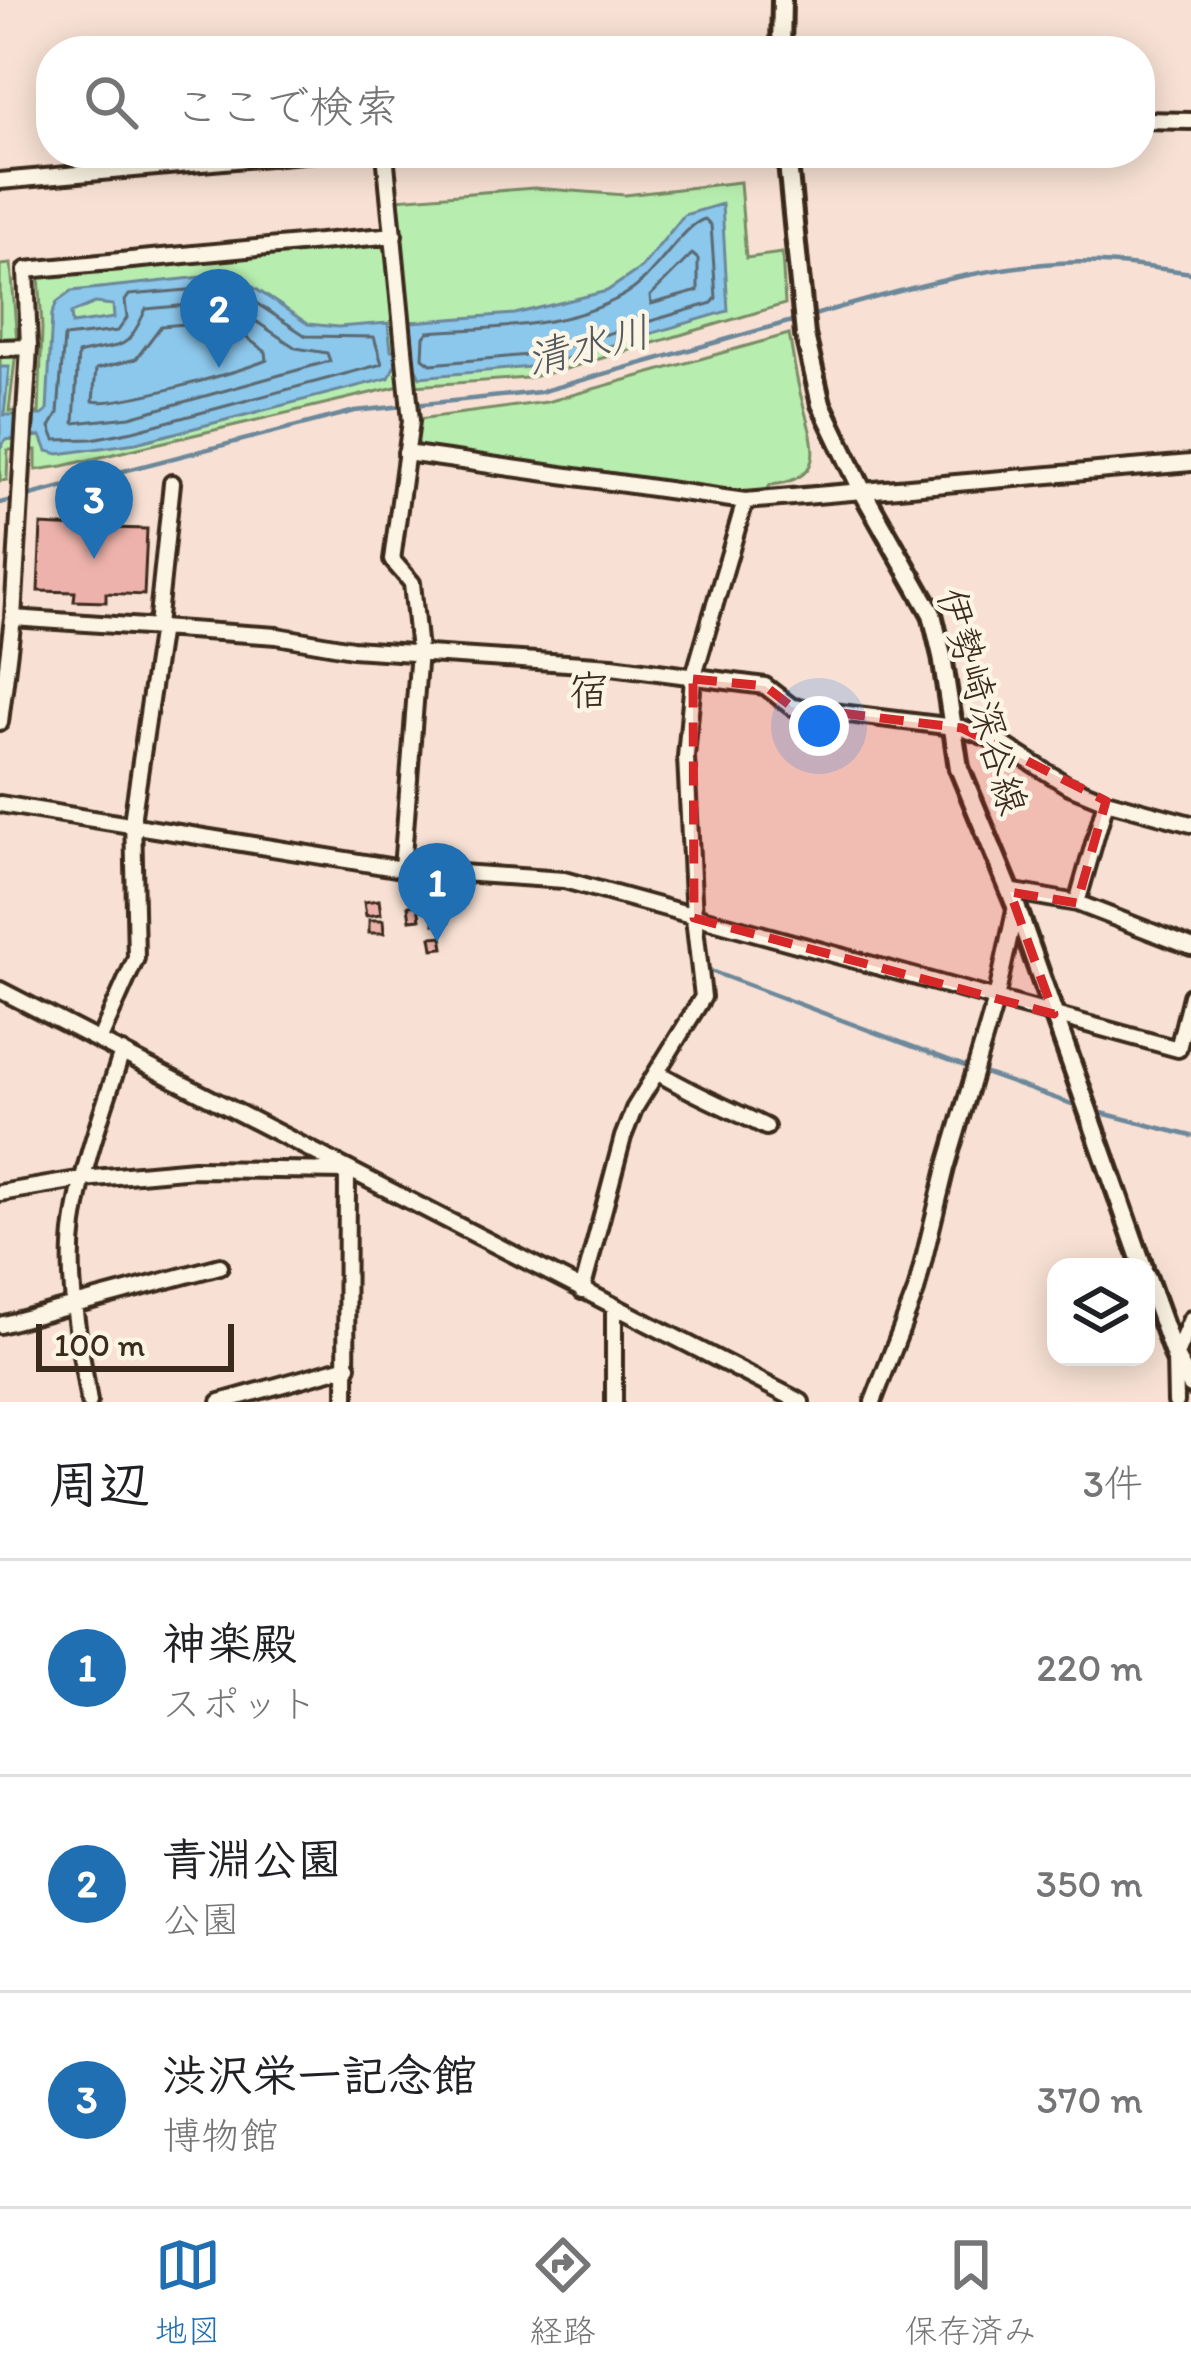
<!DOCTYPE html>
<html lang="ja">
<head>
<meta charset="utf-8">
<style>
  :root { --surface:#fff; --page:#f2f2f2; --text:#202124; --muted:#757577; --line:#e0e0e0; --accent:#1f6fb2 }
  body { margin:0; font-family:Itim,"Klee One",sans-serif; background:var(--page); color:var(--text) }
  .controls { position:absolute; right:36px; bottom:36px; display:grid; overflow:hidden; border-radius:24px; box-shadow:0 6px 30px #0003 }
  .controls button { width:108px; height:108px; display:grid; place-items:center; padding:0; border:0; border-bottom:3px solid var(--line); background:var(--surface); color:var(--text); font:60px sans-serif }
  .scale { position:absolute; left:36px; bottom:30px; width:198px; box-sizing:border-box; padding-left:12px; border:6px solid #3b2a1e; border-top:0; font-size:33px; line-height:42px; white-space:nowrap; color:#3b2a1e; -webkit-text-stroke:9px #fcf5e5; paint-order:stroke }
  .you { position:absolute; left:819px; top:726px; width:42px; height:42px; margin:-30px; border:9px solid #fff; border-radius:50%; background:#1a73e8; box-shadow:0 0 0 18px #1a73e833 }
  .badge { display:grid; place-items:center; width:78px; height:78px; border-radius:50%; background:var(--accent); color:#fff; font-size:39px; font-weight:700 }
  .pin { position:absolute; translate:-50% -99px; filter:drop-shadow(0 3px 6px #0008) }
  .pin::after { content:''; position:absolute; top:63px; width:42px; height:36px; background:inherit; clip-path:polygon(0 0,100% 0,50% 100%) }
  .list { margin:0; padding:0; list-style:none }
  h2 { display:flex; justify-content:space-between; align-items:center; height:156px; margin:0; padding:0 48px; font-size:51px }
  h2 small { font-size:39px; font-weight:400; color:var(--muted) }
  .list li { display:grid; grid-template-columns:78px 1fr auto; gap:36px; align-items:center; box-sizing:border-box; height:216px; padding:0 48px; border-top:3px solid var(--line) }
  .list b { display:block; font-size:45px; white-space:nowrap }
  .list p { margin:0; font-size:39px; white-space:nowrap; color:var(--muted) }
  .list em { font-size:39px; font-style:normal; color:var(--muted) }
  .icon { flex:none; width:66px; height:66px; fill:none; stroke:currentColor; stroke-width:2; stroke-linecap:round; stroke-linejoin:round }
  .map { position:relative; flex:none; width:1191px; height:1402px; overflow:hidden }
  .search { position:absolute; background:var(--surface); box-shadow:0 6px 30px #0003; left:36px; right:36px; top:36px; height:132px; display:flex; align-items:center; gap:30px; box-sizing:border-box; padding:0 42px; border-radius:48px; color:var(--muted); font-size:45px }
  .sheet { height:804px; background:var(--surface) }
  nav { display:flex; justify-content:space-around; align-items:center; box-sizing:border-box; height:168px; border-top:3px solid var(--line); background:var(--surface); font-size:33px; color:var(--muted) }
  nav a { display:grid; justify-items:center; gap:6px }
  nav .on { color:var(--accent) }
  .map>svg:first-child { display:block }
  .green { fill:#b7edae; stroke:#798c66; stroke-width:3 }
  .water { fill:#8cc7ec; stroke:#6c889a; stroke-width:3; fill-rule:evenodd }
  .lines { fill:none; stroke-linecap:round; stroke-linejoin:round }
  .shore { stroke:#5b6970; stroke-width:3 }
  .stream { stroke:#6c889a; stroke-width:4.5 }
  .building { fill:#edb2ab; stroke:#3b2a1e; stroke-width:3 }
  .minor-casing { stroke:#3b2a1e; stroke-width:22 }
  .major-casing { stroke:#3b2a1e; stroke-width:26 }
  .minor { stroke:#fcf5e5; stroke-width:14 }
  .major { stroke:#fcf5e5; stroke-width:16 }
  .marked { fill:#d62828; fill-opacity:0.2; stroke:#d62828; stroke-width:9; stroke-dasharray:24 15; stroke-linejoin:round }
  .labels { text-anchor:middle; stroke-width:9; stroke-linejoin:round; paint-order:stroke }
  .street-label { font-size:39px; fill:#3b2a1e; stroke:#fcf5e5 }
  .water-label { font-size:42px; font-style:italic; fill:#53595c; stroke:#fcf5e5 }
  .neighbourhood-label { font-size:42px; fill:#3b2a1e; stroke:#fcf5e5 }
</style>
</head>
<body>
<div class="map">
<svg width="1191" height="1402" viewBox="0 0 1191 1402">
  <rect width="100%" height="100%" fill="#f8e1d4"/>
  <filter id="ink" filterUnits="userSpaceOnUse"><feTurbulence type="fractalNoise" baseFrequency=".00833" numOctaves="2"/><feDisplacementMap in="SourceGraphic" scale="24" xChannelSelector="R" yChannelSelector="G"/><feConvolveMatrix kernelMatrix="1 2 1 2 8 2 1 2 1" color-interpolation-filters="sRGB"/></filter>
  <g filter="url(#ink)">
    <path class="green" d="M 740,182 L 746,258 L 782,253 L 785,304 L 562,370 L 527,378 L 414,386 L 395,199 L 534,188 L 625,195 Z
      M 386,243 L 400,386 L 63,466 L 36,470 L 36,450 L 8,450 L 7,480 L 0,481 L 0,354 L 16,352 L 9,411 L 39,413 L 42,329 L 39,273 Z
      M 11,264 L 17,342 L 0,343 L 0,265 Z
      M 789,334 C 793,356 796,379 802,400 C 812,441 831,479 770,485 L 766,493 L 744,495 L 428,451 L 416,442 L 418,419 L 547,402 Z"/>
    <path class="water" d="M 722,204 L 728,311 L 541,366 L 420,377 L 414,365 L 394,367 L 389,378 L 136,443 L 59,454 L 47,451 L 41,436 L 5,440 L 0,450 L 0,367 L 9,367 L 4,415 L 42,415 L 47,411 L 52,314 L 57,302 L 72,291 L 211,276 L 250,285 L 308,324 L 338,327 L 388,323 L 391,350 L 411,350 L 411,322 L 515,314 L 607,291 L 641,268 L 684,215 ZM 95,303 L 113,305 L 114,318 L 72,324 L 71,313 Z"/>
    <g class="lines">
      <path class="shore" d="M 705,219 L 711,225 L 716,298 L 712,303 L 539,354 L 431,364 L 423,358 L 424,337 L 428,332 C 494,327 574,329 632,290 C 656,274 684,224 705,219 Z
        M 692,254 L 698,259 L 698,291 L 651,304 L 650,296 Z
        M 211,288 L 244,295 L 306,336 L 374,337 L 382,364 L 133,431 L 92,439 L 55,440 L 50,427 L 58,413 L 64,337 L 118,331 L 127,318 L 125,301 L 129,295 Z
        M 211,303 L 236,308 L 296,348 L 327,353 L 330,361 L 130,417 L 74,423 L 78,354 C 124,342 125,355 146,309 Z
        M 211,322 L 228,324 L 266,352 L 267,360 C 241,371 115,407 93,401 L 96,369 L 136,359 L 161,326 Z"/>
      <path class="stream" d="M 810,316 C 887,294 964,271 1044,264 C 1093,259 1143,266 1191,273
        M 0,503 L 355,411 L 540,392 L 799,319
        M 705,969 L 970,1068
        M 981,1072 L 1083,1108
        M 1094,1111 L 1191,1136"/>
    </g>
    <path class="building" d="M 97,513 L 106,519 L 109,528 L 147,529 L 144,595 L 106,593 L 106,602 L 74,601 L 75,592 L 38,591 L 41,525 L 80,527 L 86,515 Z
      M 446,898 L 449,922 L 434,924 L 435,900 Z
      M 379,900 L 381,914 L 366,916 L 364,902 Z
      M 418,905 L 420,919 L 410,920 L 408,906 Z
      M 369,920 L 383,920 L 384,933 L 369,933 Z
      M 442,936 L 444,948 L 433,949 L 431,937 Z"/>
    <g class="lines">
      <defs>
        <path id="minor" d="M 1140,120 L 1191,121
          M 385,153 L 411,421 L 392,560 L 412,583 L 419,651 L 402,869
          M 0,181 L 314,153
          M 0,348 L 29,347
          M 406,453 L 745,501 L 1191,463
          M 13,618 L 277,636 L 352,649 L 612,666 L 765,686 L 792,707 L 962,728 L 999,742 L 1067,785 L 1106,801 L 1191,824
          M 157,626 L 172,483
          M 0,722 L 13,618 L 29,347 L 26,270 L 394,235
          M 0,804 L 402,869 L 564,880 L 1178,1049 L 1191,996
          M 1009,891 L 1077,903 L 1191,947
          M 1077,903 L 1106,801
          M 0,990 L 801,1402
          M 99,1041 L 136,958 L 133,815 L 161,627
          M 657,1072 C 692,1094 729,1108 766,1127
          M 0,1193 L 83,1179 L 194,1169 L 347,1171 L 346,1402
          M 582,1291 L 623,1137 L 634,1109 L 703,997 L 694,918 L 686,757 L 693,679 L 745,501
          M 0,1325 L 220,1266
          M 89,1402 C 80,1345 66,1283 74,1224 C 82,1166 104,1108 122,1052
          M 220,1402 L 348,1366
          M 614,1402 L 614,1307
          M 873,1402 L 916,1291 L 946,1168 L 996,999 L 1016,906
          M 1176,1402 L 1175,1357 L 1191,1319"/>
        <path id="major" d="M 781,51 L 782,0
          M 787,153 L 805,335 L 821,404 L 863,492 L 932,614 L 942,656 L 959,768 L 1016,906 L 1143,1267
          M 1146,1276 L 1175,1357 L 1191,1385"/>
      </defs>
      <use href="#minor" class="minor-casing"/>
      <use href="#major" class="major-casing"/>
      <use href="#minor" class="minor"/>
      <use href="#major" class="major"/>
    </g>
  </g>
  <path class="marked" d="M 693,679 L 765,686 L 792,707 L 962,728 L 1106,801 L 1077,903 L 1010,892 L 1054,1014 L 694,918 Z"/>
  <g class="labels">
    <g class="street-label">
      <text transform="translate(983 701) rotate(74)" y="14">伊勢崎深谷線</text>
    </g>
    <g class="water-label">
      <text transform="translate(588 345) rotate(-14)" y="15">清水川</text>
    </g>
    <g class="neighbourhood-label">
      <text x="589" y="705">宿</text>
    </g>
  </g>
</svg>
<div class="controls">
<button><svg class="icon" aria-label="layers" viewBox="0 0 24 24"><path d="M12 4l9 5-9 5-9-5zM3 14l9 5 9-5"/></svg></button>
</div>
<div class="scale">100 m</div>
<div class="you"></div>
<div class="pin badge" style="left:437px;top:942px">1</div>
<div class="pin badge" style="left:219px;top:368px">2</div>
<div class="pin badge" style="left:94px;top:559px">3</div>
<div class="search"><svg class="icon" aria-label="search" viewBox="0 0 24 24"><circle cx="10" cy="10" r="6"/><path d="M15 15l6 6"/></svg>ここで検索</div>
</div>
<section class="sheet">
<h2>周辺<small>3件</small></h2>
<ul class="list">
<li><span class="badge">1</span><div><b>神楽殿</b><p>スポット</p></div><em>220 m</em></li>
<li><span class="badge">2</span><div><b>青淵公園</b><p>公園</p></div><em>350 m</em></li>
<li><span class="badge">3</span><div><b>渋沢栄一記念館</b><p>博物館</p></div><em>370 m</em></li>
</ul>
</section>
<nav>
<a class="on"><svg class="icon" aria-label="map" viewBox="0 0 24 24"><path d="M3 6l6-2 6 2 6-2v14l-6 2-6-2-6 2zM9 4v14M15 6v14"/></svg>地図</a>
<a><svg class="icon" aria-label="directions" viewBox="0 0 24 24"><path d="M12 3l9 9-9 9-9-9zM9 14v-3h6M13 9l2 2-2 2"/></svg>経路</a>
<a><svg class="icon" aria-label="saved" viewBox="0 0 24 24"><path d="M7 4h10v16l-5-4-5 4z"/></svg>保存済み</a>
</nav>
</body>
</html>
